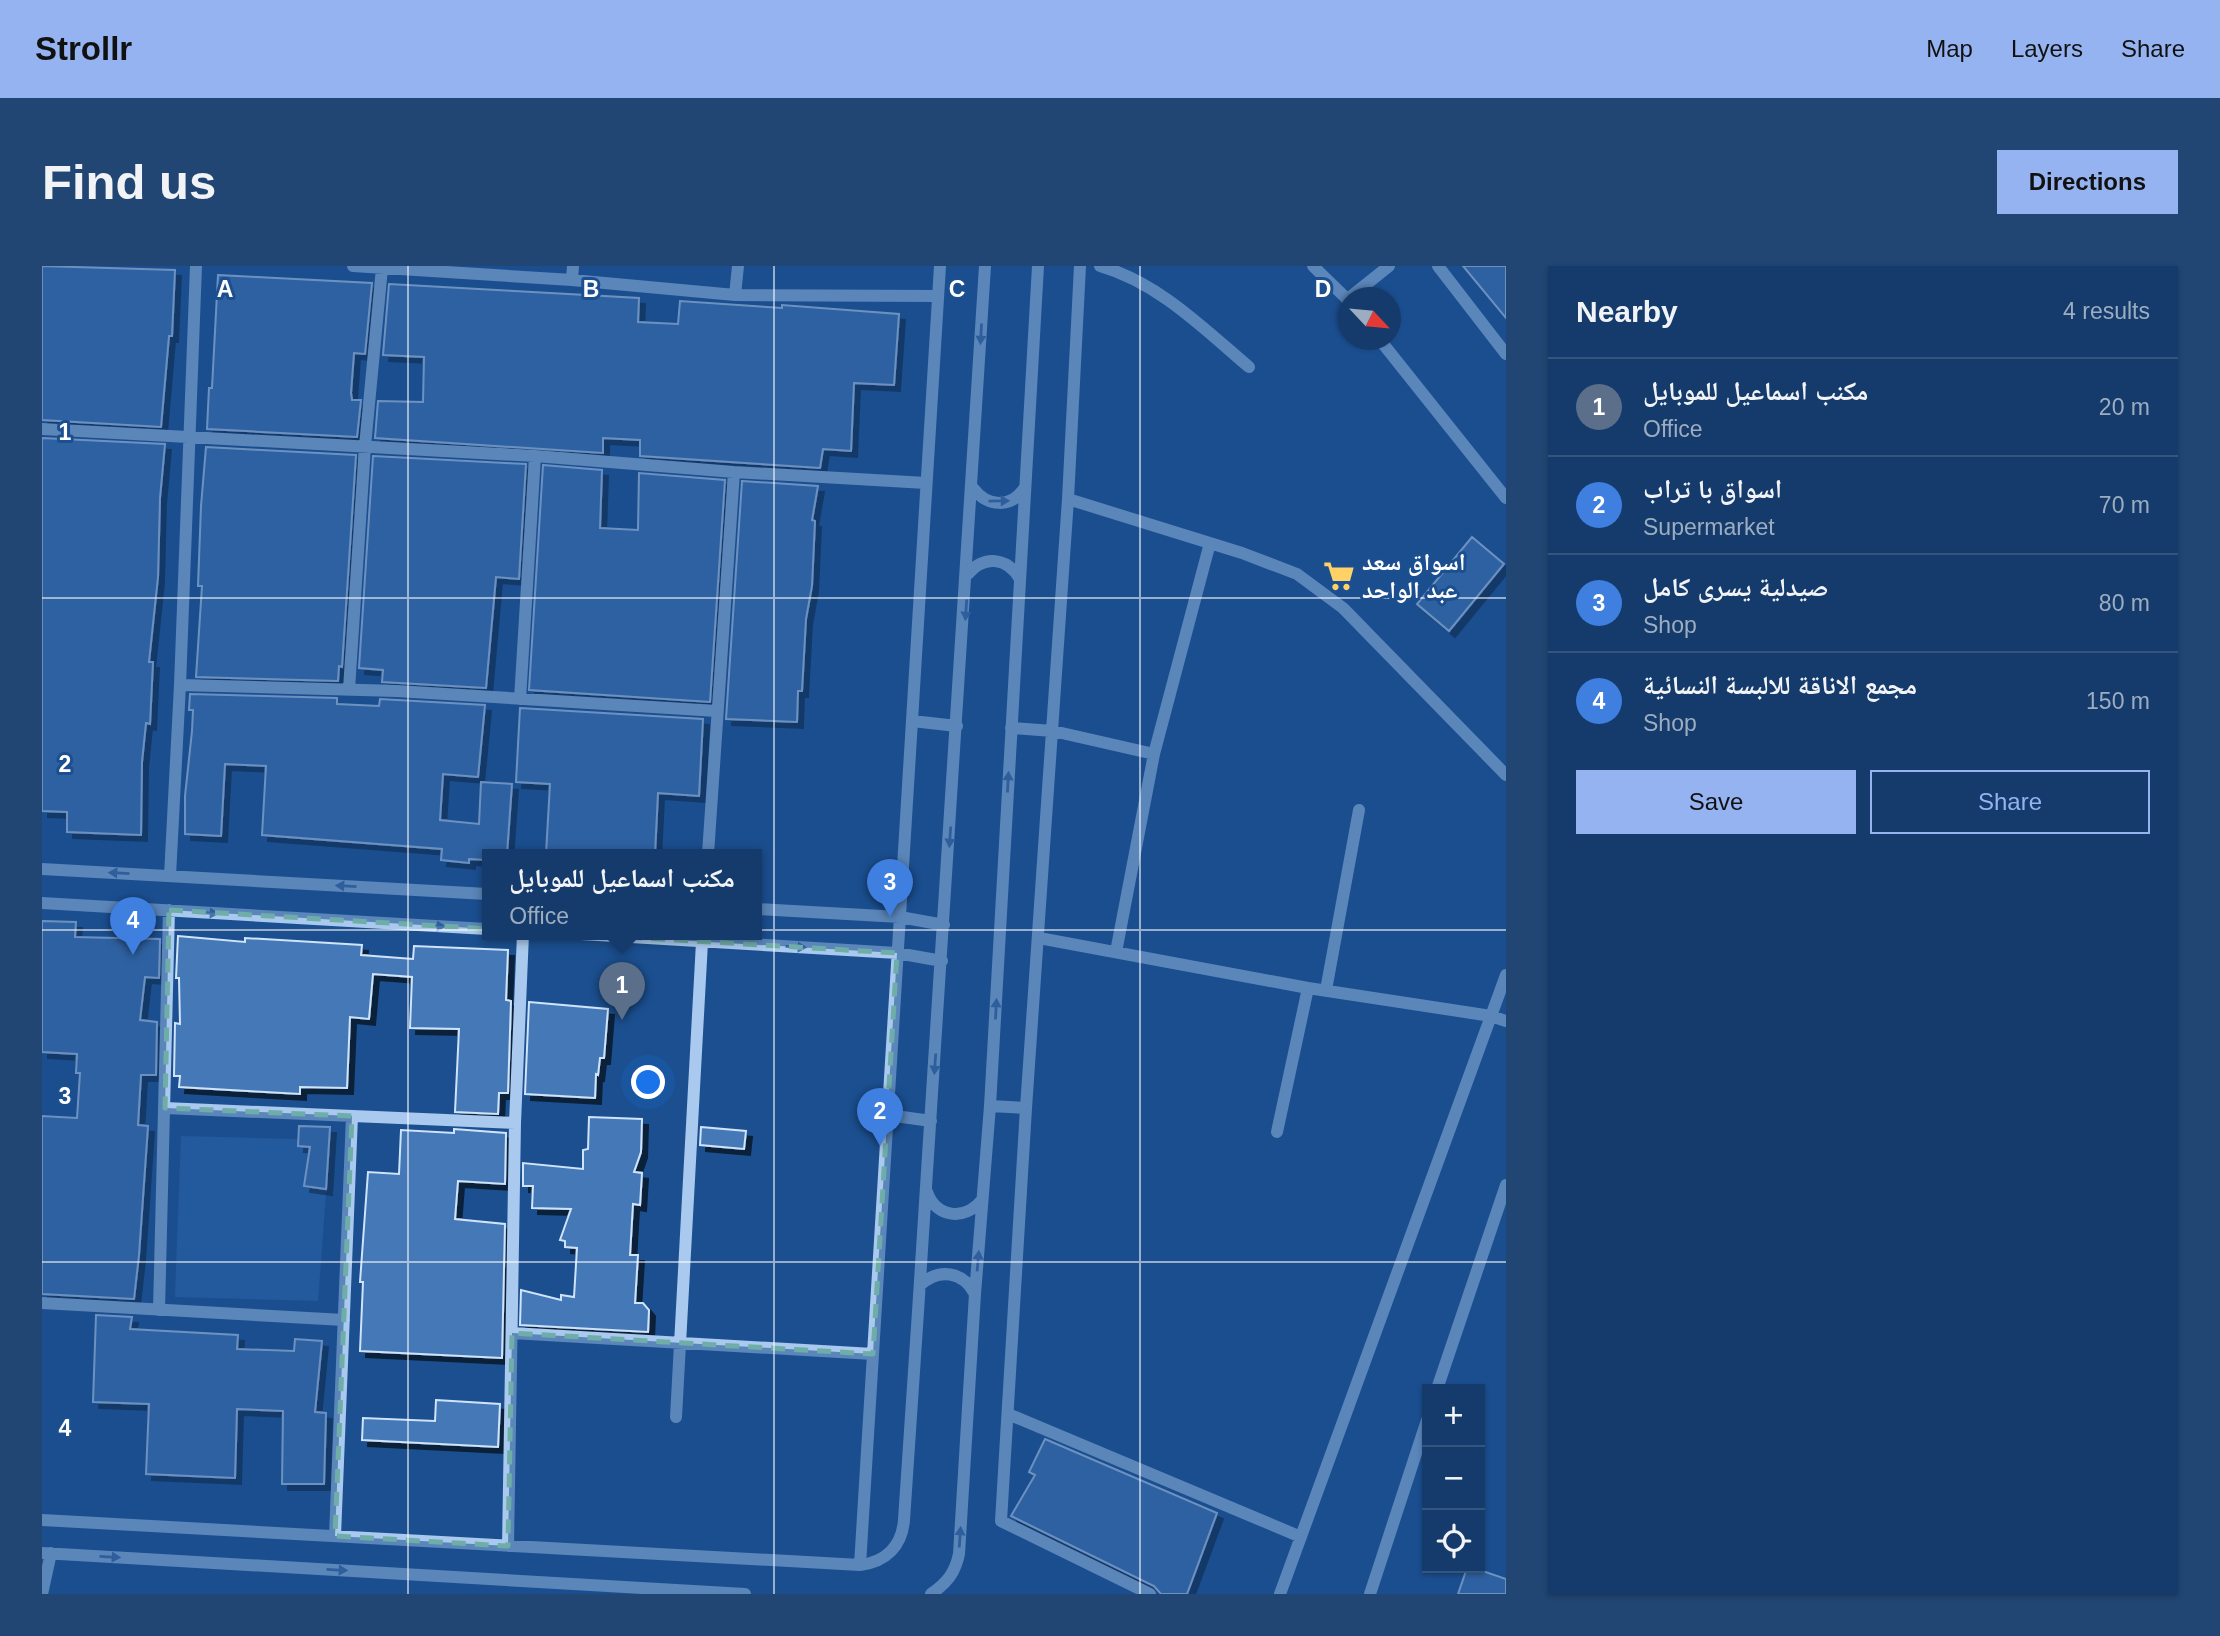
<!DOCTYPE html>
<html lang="en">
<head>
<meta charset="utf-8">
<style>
  :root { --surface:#143b6b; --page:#214673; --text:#f1f3f6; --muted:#9dadc1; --line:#33557e; --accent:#95b2f1 }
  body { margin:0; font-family:Helvetica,"Noto Naskh Arabic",sans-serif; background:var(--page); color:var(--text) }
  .controls { position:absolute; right:21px; bottom:21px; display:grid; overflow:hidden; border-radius:0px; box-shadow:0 2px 5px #0004 }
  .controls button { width:63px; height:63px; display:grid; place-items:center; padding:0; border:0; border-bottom:2px solid var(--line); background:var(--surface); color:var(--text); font:35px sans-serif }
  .compass { position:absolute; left:1296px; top:21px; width:63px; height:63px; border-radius:50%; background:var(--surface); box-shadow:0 2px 5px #0004; rotate:116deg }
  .you { position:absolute; left:607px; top:817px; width:24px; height:24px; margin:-18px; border:5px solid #fff; border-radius:50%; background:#1a73e8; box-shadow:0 0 0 10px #1a73e833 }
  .badge { display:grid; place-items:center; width:46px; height:46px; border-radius:50%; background:var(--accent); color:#fff; font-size:23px; font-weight:700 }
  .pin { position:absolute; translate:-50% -58px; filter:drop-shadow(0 2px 4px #0008) }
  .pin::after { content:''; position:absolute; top:37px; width:24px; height:21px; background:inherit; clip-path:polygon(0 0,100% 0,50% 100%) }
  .popup { position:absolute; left:440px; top:583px; width:280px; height:91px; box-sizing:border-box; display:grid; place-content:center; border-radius:0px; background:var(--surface); filter:drop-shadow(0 2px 5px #0005); font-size:23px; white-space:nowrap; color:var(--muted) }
  .popup b { font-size:26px; color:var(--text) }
  .popup::after { content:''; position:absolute; left:50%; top:100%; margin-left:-14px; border:14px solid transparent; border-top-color:var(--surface) }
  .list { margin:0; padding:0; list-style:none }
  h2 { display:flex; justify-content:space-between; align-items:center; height:91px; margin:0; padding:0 28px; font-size:30px }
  h2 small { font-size:23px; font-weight:400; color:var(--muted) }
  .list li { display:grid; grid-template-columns:46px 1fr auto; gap:21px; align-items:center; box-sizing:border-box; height:98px; padding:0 28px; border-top:2px solid var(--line) }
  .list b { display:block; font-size:26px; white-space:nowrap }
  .list p { margin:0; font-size:23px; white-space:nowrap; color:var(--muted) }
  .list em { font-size:23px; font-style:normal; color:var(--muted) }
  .actions { display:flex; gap:14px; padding:21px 28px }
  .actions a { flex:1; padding:16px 0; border:2px solid var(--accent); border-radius:0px; text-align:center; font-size:24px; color:var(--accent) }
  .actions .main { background:var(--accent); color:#111 }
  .icon { flex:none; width:38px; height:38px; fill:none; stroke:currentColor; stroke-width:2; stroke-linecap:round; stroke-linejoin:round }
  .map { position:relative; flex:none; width:1464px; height:1328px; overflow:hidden; border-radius:0px }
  header { display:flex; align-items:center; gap:42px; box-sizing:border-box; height:98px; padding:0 35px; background:var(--accent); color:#111 }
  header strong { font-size:33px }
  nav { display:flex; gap:38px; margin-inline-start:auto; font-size:24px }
  .intro { display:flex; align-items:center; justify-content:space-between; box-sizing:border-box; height:168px; padding:0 42px }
  h1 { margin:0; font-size:49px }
  .button { padding:18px 32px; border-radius:0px; background:var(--accent); color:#111; font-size:24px; font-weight:700 }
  main { display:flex; gap:42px; padding:0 42px }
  aside { flex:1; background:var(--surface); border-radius:0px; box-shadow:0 2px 5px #0004 }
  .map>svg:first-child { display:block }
  .green { fill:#2e69ad }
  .building { fill:#4478b7; stroke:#cfe3fa; stroke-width:2; filter:url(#shadow) }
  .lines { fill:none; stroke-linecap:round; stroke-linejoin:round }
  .minor { stroke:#a9c9ee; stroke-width:12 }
  .oneway { fill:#4674ac }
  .marked { fill:none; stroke:#6fada8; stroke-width:5; stroke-dasharray:14 9; stroke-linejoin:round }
  .grid { fill:none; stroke:#fff; stroke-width:2; stroke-opacity:0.55 }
  .labels { text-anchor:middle; stroke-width:6; stroke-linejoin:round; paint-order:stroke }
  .poi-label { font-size:24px; font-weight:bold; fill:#fff; stroke:#1b4f8f; text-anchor:start }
  .grid-label { font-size:23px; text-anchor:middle; font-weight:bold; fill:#fff; stroke:#1b4f8f; stroke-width:6; stroke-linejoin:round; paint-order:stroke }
</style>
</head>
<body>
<header>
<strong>Strollr</strong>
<nav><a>Map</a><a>Layers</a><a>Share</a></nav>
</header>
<div class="intro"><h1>Find us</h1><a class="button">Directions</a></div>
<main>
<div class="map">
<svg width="1464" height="1328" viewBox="0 0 1464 1328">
  <defs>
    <filter id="shadow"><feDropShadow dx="6" dy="6" stdDeviation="0" flood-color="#0009"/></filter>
  </defs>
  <rect width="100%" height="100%" fill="#1b4f8f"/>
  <path class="green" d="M 139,870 L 288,874 L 276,1035 L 133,1031 Z"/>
  <path class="building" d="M 0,0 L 133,4 L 130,70 L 127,70 L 119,161 L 0,154 Z
    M 1421,0 L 1464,0 L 1464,52 Z
    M 176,9 L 330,17 L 323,88 L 312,87 L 309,127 L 310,134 L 319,134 L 315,171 L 165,163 L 167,122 L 170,122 Z
    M 347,18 L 597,32 L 596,56 L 636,58 L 638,35 L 740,42 L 740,39 L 857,48 L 852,119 L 812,117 L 809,185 L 781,183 L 778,202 L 598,190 L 598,174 L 561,172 L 561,187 L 333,172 L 336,135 L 381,136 L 382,91 L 341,89 Z
    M 0,172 L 123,178 L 118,232 L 116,311 L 107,396 L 111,396 L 108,458 L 104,457 L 100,496 L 99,569 L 25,566 L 25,546 L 0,545 Z
    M 164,181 L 314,189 L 300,401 L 297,400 L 296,415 L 154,411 L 160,320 L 156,320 L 159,240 Z
    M 331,190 L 484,198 L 477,313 L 454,311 L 444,422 L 340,416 L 341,404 L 317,402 Z
    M 501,199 L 560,204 L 558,262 L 596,264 L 597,207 L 683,214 L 668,436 L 487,424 Z
    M 700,215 L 776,220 L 770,254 L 773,255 L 770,320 L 764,353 L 760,425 L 756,425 L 755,456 L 684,453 Z
    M 1430,271 L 1462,298 L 1407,365 L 1375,338 Z
    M 148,428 L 295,432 L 295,438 L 337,440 L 338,433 L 443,439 L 436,511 L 401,508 L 398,554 L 437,558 L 439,516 L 470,518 L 465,588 L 445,588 L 445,594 L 427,593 L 427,597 L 399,594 L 400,583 L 220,569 L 224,500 L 183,498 L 179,570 L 143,568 L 143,530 L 150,465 L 151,444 L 147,444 Z
    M 478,442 L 661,453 L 657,530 L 616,527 L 613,588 L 504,588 L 508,518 L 474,516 Z
    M 0,655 L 34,656 L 33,671 L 118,673 L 117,712 L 103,711 L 98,754 L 115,756 L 114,809 L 99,809 L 96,859 L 106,860 L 97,989 L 92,1033 L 0,1028 L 0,850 L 35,852 L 38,807 L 34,807 L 35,788 L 0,786 Z
    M 136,670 L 203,676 L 203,672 L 320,679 L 319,689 L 371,693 L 372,680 L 466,684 L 464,734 L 469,735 L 466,827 L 457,827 L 456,848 L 413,846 L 417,763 L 368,762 L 370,711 L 331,708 L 327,753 L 308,751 L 305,822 L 258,821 L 258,828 L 137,821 L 138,810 L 132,810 L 133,757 L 138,758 L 137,712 L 134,712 Z
    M 487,736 L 566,743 L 562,792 L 558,792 L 556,809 L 554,808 L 553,832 L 483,828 Z
    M 547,851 L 600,853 L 599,886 L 592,906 L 600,907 L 598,939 L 591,938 L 588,989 L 596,989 L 593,1037 L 601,1037 L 607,1044 L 606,1066 L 478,1059 L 479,1024 L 519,1034 L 519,1029 L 532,1031 L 535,982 L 523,981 L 523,975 L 518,974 L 529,943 L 490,942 L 491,920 L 481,920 L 481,897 L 541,903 L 541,884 L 546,883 Z
    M 257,860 L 288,861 L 284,923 L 262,920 L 268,881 L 256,880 Z
    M 659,861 L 704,865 L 702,883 L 658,879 Z
    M 412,863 L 464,867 L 463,918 L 416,915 L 413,953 L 463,958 L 460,1092 L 318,1085 L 321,1016 L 318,1016 L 326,906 L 357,908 L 359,864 L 412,867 Z
    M 54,1049 L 90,1051 L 88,1063 L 196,1069 L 195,1083 L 252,1085 L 253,1073 L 280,1075 L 273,1146 L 284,1147 L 282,1218 L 240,1218 L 241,1145 L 195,1143 L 193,1212 L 104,1208 L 107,1138 L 51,1136 Z
    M 394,1134 L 458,1138 L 456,1181 L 320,1174 L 321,1152 L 393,1155 Z
    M 1003,1173 L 1175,1247 L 1145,1328 L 1119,1328 L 1112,1320 L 969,1250 L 993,1209 L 987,1206 Z
    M 1425,1302 L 1432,1302 L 1464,1313 L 1464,1328 L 1416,1328 Z"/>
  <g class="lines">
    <path class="minor" d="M 311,0 L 530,14 L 693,29 L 896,30
      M 1038,0 L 1026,233 L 984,842 L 959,1255 L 1108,1328
      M 1058,0 C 1117,17 1161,62 1207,101
      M 1271,0 L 1307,35
      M 1396,0 L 1464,88
      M 530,14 L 531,0
      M 693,29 L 696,0
      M 1307,32 L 1347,0
      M 1338,74 L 1464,232
      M 0,163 L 493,190 L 692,206 L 884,217
      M 931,222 C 945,241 970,243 983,221
      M 1026,233 L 1200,287 L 1255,308 L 1301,342 L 1464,509
      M 926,308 C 942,289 965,291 978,313
      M 138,419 L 355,425 L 675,445
      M 307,423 L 323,180 L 340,2
      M 478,433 L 493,190
      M 870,455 L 915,460
      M 969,462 L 1011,465 L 1112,488
      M 666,588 L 692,206
      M 0,603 L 445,628
      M 128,610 L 138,419 L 154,0
      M 0,637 L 445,663
      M 715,643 L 858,651 L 902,659
      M 539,668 L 855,687 L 900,695
      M 997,672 L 1266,722 L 1449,750 L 1464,755
      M 1074,686 L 1112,488 L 1168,277
      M 1284,724 L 1317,544
      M 948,840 L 984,842
      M 123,842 L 473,857
      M 846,849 L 889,855
      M 1235,866 L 1266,722
      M 885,926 C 894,952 923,955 940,934
      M 878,1019 C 897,1002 921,1005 933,1028
      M 0,1037 L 302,1054
      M 117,1044 L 127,644
      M 470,1067 L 831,1088
      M 1395,1123 L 1464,919
      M 966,1148 L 1259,1271
      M 634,1151 L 660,676
      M 0,1254 L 818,1299 C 844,1296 860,1280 862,1254 C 890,836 919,418 943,0
      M 293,1270 L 310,850
      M 466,1280 L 473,857 L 481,668
      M 0,1287 L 703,1328
      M 818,1299 L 898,0
      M 0,1328 L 9,1287
      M 889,1328 C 905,1317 913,1307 917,1288 L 933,1028 L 948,840 L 996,0
      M 1238,1328 L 1464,709
      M 1328,1328 L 1385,1154"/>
  </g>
  <defs><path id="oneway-solid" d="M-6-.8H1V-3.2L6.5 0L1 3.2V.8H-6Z" transform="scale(1.75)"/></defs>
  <g class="oneway">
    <use href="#oneway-solid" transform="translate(939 68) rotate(93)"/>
    <use href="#oneway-solid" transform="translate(957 235) rotate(-1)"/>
    <use href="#oneway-solid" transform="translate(924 344) rotate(94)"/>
    <use href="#oneway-solid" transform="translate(966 516) rotate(-87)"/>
    <use href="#oneway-solid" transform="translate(908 571) rotate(94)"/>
    <use href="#oneway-solid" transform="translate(77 607) rotate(-177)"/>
    <use href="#oneway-solid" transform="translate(304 620) rotate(-177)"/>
    <use href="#oneway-solid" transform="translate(166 647) rotate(3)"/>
    <use href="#oneway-solid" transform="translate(393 660) rotate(3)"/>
    <use href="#oneway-solid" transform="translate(754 681) rotate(3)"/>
    <use href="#oneway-solid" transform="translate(954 743) rotate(-87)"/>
    <use href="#oneway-solid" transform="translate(893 798) rotate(94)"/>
    <use href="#oneway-solid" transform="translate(936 995) rotate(-85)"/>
    <use href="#oneway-solid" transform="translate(918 1271) rotate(-86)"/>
    <use href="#oneway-solid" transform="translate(68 1291) rotate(3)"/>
    <use href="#oneway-solid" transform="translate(295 1304) rotate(3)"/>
  </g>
  <path d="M0 0H1464V1328H0ZM 127,644 L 855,687 L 831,1088 L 470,1067 L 466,1280 L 293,1270 L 310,850 L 123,842 Z" fill="#1b4f8f" fill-opacity=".55" fill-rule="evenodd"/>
  <path class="marked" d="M 127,644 L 855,687 L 831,1088 L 470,1067 L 466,1280 L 293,1270 L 310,850 L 123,842 Z"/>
  <path class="grid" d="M 366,0 L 366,1328M 732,0 L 732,1328M 1098,0 L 1098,1328M 0,332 L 1464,332M 0,664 L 1464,664M 0,996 L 1464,996"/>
  <defs>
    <symbol id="supermarket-bare" viewBox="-9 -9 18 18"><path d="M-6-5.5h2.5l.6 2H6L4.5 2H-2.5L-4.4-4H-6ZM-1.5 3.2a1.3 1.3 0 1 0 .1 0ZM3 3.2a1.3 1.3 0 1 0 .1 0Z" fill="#ffd166" stroke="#1b4f8f" stroke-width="2.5" paint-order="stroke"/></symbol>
  </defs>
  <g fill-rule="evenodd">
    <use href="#supermarket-bare" x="1275" y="288" width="44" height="44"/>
  </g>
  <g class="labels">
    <g class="poi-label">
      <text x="1320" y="304">اسواق سعد<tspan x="1320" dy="28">عبد الواحد</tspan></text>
    </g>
  </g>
  <g class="grid-label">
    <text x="183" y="31">A</text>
    <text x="549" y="31">B</text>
    <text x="915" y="31">C</text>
    <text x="1281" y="31">D</text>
    <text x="23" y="174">1</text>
    <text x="23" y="506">2</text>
    <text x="23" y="838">3</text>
    <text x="23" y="1170">4</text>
  </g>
</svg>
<div class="controls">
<button>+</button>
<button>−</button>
<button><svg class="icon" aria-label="locate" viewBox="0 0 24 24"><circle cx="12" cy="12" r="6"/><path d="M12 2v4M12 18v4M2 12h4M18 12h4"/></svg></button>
</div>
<svg class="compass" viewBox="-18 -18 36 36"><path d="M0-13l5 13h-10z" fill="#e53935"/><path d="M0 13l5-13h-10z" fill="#9dadc1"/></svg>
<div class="you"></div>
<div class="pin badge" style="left:580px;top:754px;background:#5c6f8a">1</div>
<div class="popup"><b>مكنب اسماعيل للموبايل</b>Office</div>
<div class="pin badge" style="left:838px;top:880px;background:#3f7fe0">2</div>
<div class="pin badge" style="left:848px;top:651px;background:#3f7fe0">3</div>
<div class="pin badge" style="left:91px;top:689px;background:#3f7fe0">4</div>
</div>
<aside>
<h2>Nearby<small>4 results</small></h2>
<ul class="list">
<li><span class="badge" style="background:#5c6f8a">1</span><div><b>مكنب اسماعيل للموبايل</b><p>Office</p></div><em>20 m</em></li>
<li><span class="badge" style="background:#3f7fe0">2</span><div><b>اسواق با تراب</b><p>Supermarket</p></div><em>70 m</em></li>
<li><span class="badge" style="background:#3f7fe0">3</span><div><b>صيدلية يسرى كامل</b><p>Shop</p></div><em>80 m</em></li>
<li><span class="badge" style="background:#3f7fe0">4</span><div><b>مجمع الاناقة للالبسة النسائية</b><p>Shop</p></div><em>150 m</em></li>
</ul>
<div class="actions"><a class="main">Save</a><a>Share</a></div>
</aside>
</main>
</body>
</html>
